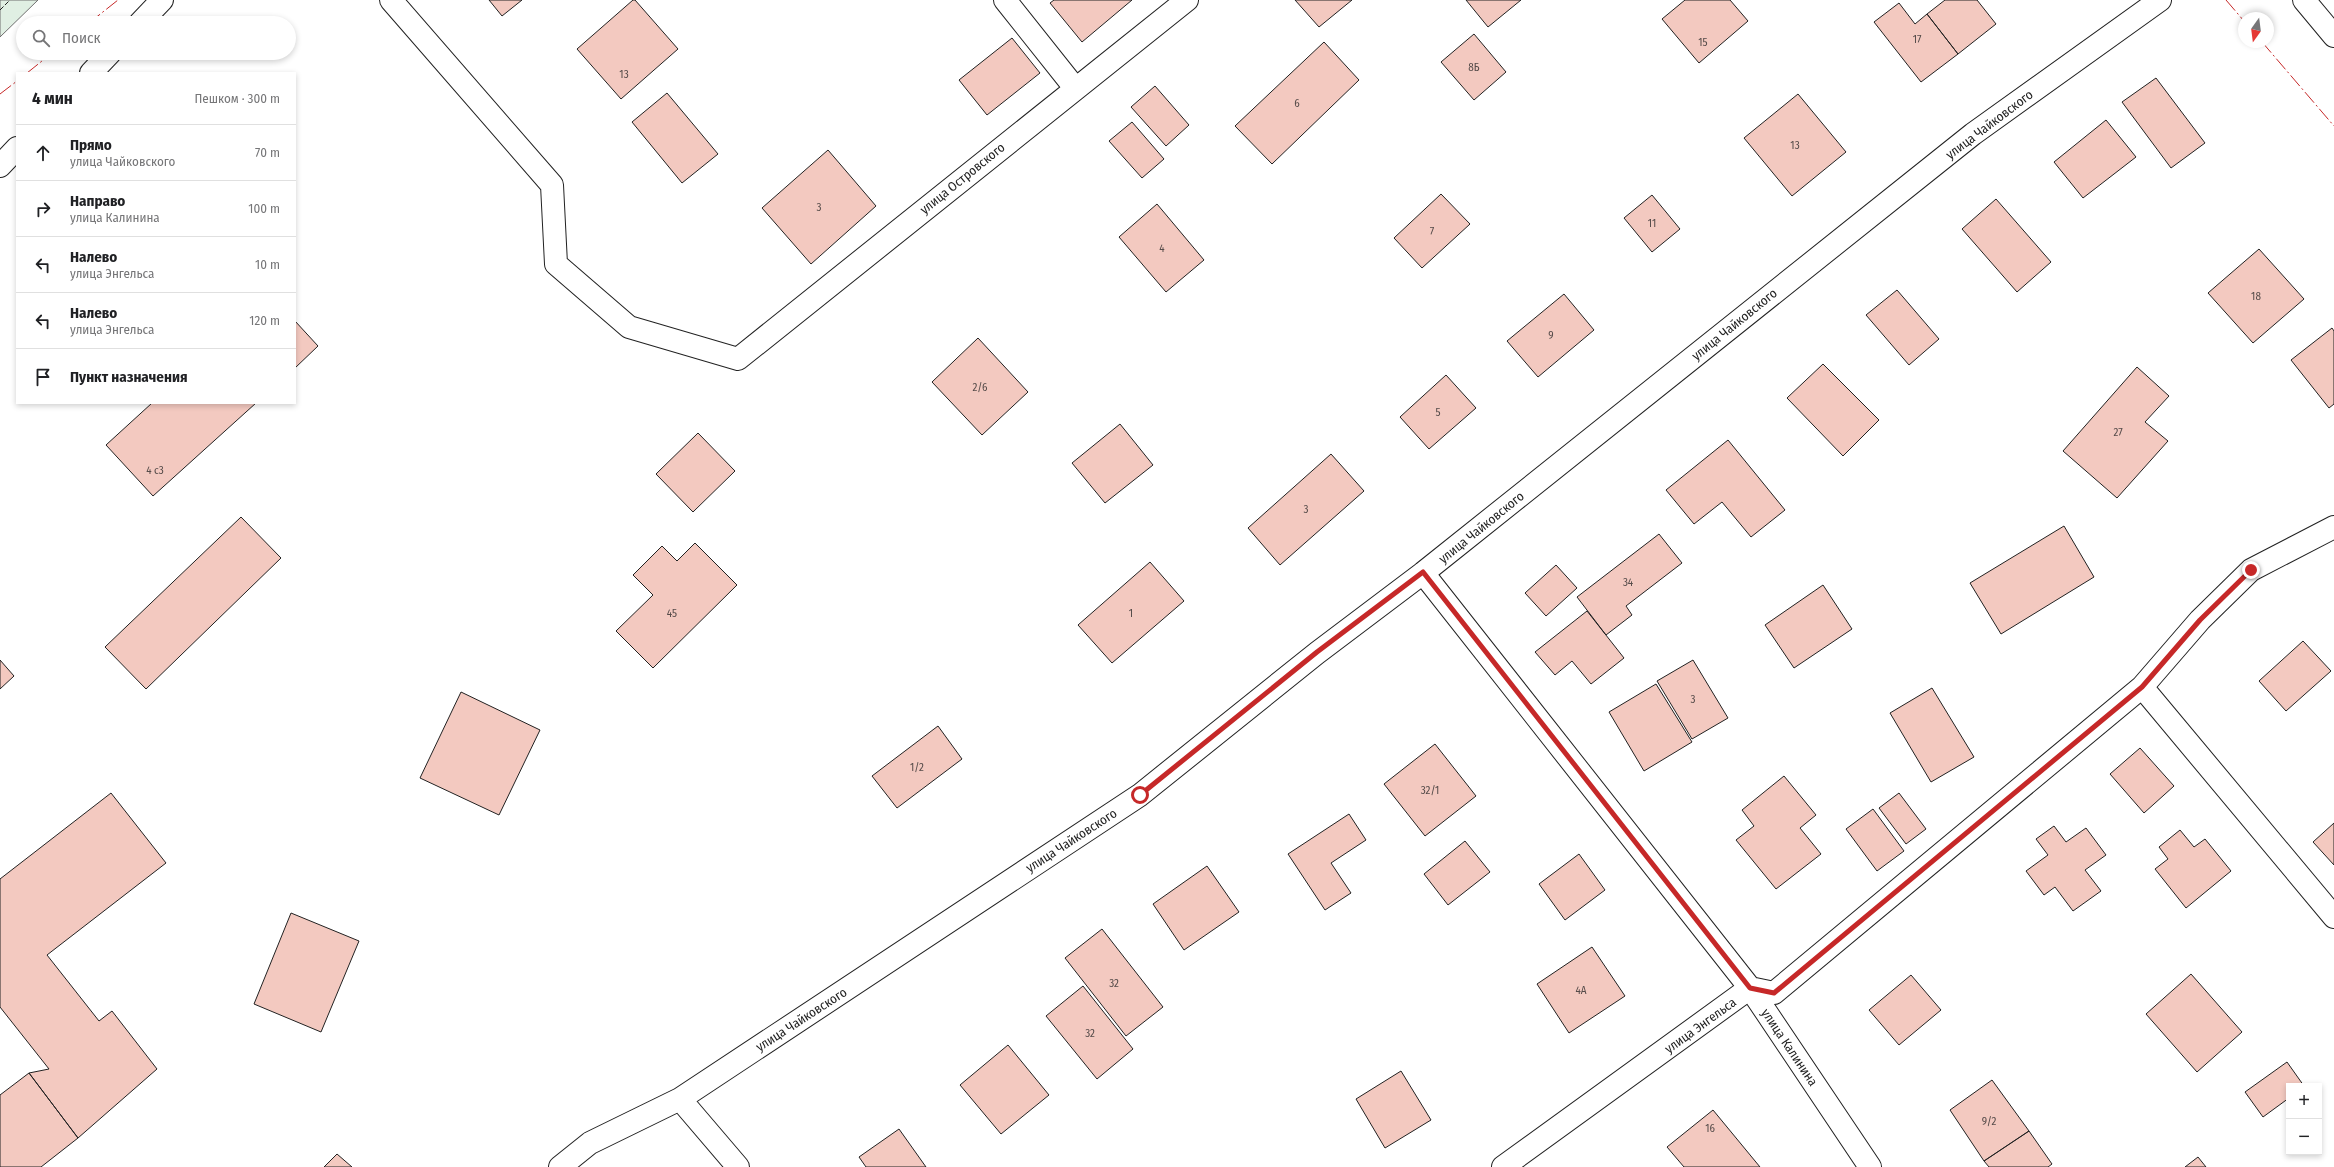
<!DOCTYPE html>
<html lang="ru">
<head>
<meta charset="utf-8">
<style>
  :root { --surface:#fff; --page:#f2f2f2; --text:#202124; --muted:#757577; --line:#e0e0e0 }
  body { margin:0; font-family:"Fira Sans Condensed",sans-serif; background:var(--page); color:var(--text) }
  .controls { position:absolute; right:12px; bottom:12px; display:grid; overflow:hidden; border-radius:0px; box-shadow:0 2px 6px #0003 }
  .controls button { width:36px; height:36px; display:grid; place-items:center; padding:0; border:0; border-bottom:1px solid var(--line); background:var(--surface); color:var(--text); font:20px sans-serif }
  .compass { position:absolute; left:2238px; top:12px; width:36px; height:36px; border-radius:50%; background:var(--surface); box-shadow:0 2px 6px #0003; rotate:194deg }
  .stop { position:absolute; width:12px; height:12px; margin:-9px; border:3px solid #c62828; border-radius:50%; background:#fff }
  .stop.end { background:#c62828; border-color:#fff; box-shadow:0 1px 4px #0008 }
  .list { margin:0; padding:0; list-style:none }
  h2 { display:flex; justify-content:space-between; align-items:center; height:52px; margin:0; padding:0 16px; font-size:17px }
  h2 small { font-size:13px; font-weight:400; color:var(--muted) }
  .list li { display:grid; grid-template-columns:26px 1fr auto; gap:12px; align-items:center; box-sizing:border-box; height:56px; padding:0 16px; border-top:1px solid var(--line) }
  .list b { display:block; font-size:15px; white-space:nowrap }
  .list p { margin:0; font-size:13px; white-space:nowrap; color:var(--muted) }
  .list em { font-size:13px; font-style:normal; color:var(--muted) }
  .icon { flex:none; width:22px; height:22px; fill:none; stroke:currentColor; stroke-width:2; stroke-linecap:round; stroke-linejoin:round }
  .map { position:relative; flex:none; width:2334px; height:1167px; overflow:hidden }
  .search { position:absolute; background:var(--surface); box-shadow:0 2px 6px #0003; left:16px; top:16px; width:280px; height:44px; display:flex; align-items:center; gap:10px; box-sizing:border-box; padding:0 14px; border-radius:22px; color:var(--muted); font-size:15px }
  .panel { position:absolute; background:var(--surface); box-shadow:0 2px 6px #0003; left:16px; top:72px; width:280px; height:332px; border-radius:0px }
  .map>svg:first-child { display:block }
  .green { fill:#e0efe3; stroke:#6f6f6f }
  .building { fill:#f3c9c0; stroke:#222 }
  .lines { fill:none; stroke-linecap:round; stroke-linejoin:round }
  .minor-casing { stroke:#222; stroke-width:24 }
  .major-casing { stroke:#222; stroke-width:24 }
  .minor { stroke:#fff; stroke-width:22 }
  .major { stroke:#fff; stroke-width:22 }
  .fence { stroke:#222; stroke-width:1; stroke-dasharray:5 2; stroke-linecap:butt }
  .power { stroke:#c62828; stroke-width:1; stroke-dasharray:14 3 2 3; stroke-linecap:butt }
  .route { stroke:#c62828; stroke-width:5 }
  .labels { text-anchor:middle; stroke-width:3; stroke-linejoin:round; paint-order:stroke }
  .number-label { font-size:11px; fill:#564c4a }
  .street-label { font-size:13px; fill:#222; stroke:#fff }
</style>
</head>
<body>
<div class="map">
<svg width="2334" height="1167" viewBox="0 0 2334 1167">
  <rect width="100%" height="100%" fill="#fff"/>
  <path class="green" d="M 0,0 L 38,0 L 0,37 Z"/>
  <path class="building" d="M 489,0 L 522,0 L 502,16 Z
    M 633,0 L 635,0 L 678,49 L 621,99 L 577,49 Z
    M 1054,0 L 1132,0 L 1082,42 L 1050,3 Z
    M 1295,0 L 1352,0 L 1319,27 Z
    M 1466,0 L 1521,0 L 1488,27 Z
    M 1685,0 L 1730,0 L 1748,21 L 1699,63 L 1662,19 Z
    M 1945,0 L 1977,0 L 1996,24 L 1958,54 L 1927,14 Z
    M 1899,3 L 1915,24 L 1927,14 L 1958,54 L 1921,82 L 1874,22 Z
    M 1474,34 L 1506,72 L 1474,100 L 1441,62 Z
    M 1012,38 L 1040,73 L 987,115 L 959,80 Z
    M 1324,42 L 1359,80 L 1272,164 L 1235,126 Z
    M 2156,78 L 2205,143 L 2171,168 L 2122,102 Z
    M 1155,86 L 1189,125 L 1166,146 L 1131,107 Z
    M 667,93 L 718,154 L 682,183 L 632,122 Z
    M 1798,94 L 1846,152 L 1792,196 L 1744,138 Z
    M 2106,120 L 2136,157 L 2083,198 L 2054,162 Z
    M 1132,122 L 1164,159 L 1142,178 L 1109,141 Z
    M 828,150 L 876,206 L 811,264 L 762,208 Z
    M 1441,194 L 1470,224 L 1422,268 L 1394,238 Z
    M 1652,195 L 1680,229 L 1652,252 L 1624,218 Z
    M 1996,199 L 2051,262 L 2017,292 L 1962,229 Z
    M 1157,204 L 1204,260 L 1166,292 L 1119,237 Z
    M 2259,249 L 2304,299 L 2253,343 L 2208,293 Z
    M 1897,290 L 1939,339 L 1909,365 L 1866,315 Z
    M 1564,294 L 1594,330 L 1538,377 L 1507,341 Z
    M 295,321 L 318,346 L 295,368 Z
    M 2332,328 L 2334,331 L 2334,404 L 2329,408 L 2291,360 Z
    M 978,338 L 1028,392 L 982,435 L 932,382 Z
    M 1823,364 L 1879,420 L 1843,456 L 1787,398 Z
    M 2137,367 L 2169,396 L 2145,422 L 2168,441 L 2117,498 L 2063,451 Z
    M 1446,375 L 1476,408 L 1429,449 L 1400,417 Z
    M 152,403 L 256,403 L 153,496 L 106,445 Z
    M 1120,424 L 1153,465 L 1105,503 L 1072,463 Z
    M 698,433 L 735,471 L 693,512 L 656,474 Z
    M 1728,440 L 1785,510 L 1751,537 L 1722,502 L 1694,524 L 1666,490 Z
    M 1331,454 L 1364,491 L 1280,565 L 1248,528 Z
    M 241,517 L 281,558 L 146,689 L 105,647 Z
    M 2064,526 L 2094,577 L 2001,634 L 1970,583 Z
    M 1659,534 L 1682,563 L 1626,606 L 1632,615 L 1606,635 L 1577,597 Z
    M 695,543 L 737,585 L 653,668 L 616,631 L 653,595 L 633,575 L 662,546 L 677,561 Z
    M 1150,562 L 1184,601 L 1112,663 L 1078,625 Z
    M 1556,565 L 1577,588 L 1546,616 L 1525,593 Z
    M 1823,585 L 1852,629 L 1794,668 L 1765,625 Z
    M 1587,611 L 1624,658 L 1591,684 L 1572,661 L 1555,675 L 1535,652 Z
    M 2303,641 L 2331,671 L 2286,711 L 2259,681 Z
    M 0,660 L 14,676 L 0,689 Z
    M 1693,660 L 1728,718 L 1692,739 L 1657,681 Z
    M 1656,684 L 1692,742 L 1644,771 L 1609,712 Z
    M 1932,688 L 1974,757 L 1931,782 L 1890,713 Z
    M 461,692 L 540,730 L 499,815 L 420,778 Z
    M 938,726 L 962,759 L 897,808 L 872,776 Z
    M 1435,744 L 1476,796 L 1425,836 L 1384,784 Z
    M 2140,748 L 2174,786 L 2144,813 L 2110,774 Z
    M 1784,776 L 1816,815 L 1800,828 L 1821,854 L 1776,889 L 1736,840 L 1754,826 L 1742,810 Z
    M 111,793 L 166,863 L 47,955 L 99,1021 L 112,1011 L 157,1069 L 78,1138 L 29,1073 L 49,1069 L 0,1007 L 0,879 Z
    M 1899,793 L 1926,829 L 1906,844 L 1879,808 Z
    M 1873,809 L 1904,851 L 1877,871 L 1846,829 Z
    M 1349,814 L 1366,840 L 1331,863 L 1351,893 L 1325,910 L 1288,854 Z
    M 2334,823 L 2334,865 L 2313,842 Z
    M 2054,826 L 2066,842 L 2086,828 L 2106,855 L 2085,870 L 2101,891 L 2073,911 L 2055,887 L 2044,895 L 2026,871 L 2048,855 L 2036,839 Z
    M 2180,830 L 2194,847 L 2205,839 L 2231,871 L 2186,908 L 2155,869 L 2168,859 L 2159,847 Z
    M 1465,841 L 1490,872 L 1448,905 L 1424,874 Z
    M 1579,854 L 1605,890 L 1565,920 L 1539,884 Z
    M 1207,866 L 1239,912 L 1184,950 L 1153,904 Z
    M 291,913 L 359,941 L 321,1032 L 254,1004 Z
    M 1102,929 L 1163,1007 L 1126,1036 L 1065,958 Z
    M 1592,947 L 1625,996 L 1569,1033 L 1537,984 Z
    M 2191,974 L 2242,1032 L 2197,1072 L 2146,1014 Z
    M 1911,975 L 1941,1010 L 1899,1045 L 1869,1010 Z
    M 1083,986 L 1133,1049 L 1097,1079 L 1046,1016 Z
    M 1008,1045 L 1049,1095 L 1001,1134 L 960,1085 Z
    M 2287,1062 L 2304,1086 L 2289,1086 L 2289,1098 L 2263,1117 L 2245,1092 Z
    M 1401,1071 L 1431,1120 L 1385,1148 L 1356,1099 Z
    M 29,1073 L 78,1138 L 41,1167 L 0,1167 L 0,1095 Z
    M 1992,1080 L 2029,1131 L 1984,1161 L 1950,1110 Z
    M 1713,1110 L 1760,1167 L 1684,1167 L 1667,1147 Z
    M 899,1129 L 926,1167 L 866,1167 L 859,1157 Z
    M 2029,1131 L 2052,1164 L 2048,1167 L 1989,1167 L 1984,1161 Z
    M 337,1154 L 352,1167 L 324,1167 Z
    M 2198,1157 L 2206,1167 L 2185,1167 Z"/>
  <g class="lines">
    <defs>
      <path id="minor" d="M 391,0 L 552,185 L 556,264 L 629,327 L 738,359 L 1187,0
        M 1005,0 L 1075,88
        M 140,23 L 162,0
        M 91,73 L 110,53
        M 0,166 L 17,148
        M 1423,573 L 1750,988 L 1870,1167
        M 2142,687 L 2334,917
        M 680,1099 L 738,1167
        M 560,1167 L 590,1143 L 680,1099 L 1140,795 L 1317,653 L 1423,573 L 1973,134 L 2160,0
        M 1503,1167 L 1750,988 L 1774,993 L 2142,687 L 2200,620 L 2251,570 L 2334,527"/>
      <path id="major" d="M 2304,0 L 2334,36"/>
    </defs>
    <use href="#minor" class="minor-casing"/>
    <use href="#major" class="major-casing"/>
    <use href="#minor" class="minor"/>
    <use href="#major" class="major"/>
    <path class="fence" d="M 0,10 L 10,0"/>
    <path class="power" d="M 2226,0 L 2244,21
      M 89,23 L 118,0
      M 2262,42 L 2334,126
      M 27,73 L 52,53
      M 0,94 L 17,81"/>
  </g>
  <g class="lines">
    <path class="route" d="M 1140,795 L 1317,652 L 1423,572 L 1750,988 L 1774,993 L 2142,687 L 2200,620 L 2251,570"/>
  </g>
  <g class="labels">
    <g class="number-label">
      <text x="1917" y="43">17</text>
      <text x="1703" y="46">15</text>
      <text x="1474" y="71">8Б</text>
      <text x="624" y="78">13</text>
      <text x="1297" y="107">6</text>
      <text x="1795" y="149">13</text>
      <text x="819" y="211">3</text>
      <text x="1652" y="227">11</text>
      <text x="1432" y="235">7</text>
      <text x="1162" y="252">4</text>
      <text x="2256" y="300">18</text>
      <text x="1551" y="339">9</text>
      <text x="980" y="391">2/6</text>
      <text x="1438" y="416">5</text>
      <text x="2118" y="436">27</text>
      <text x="155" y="474">4 с3</text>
      <text x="1306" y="513">3</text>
      <text x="1628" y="586">34</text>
      <text x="672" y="617">45</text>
      <text x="1131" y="617">1</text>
      <text x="1693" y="703">3</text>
      <text x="917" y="771">1/2</text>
      <text x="1430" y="794">32/1</text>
      <text x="1114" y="987">32</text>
      <text x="1581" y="994">4А</text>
      <text x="1090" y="1037">32</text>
      <text x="1989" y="1125">9/2</text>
      <text x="1710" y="1132">16</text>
    </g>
    <g class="street-label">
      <text transform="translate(1989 124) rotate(-37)" y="5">улица Чайковского</text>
      <text transform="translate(962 178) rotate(-39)" y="5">улица Островского</text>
      <text transform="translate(1734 324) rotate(-39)" y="5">улица Чайковского</text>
      <text transform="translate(1481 527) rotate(-39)" y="5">улица Чайковского</text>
      <text transform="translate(1071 840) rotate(-33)" y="5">улица Чайковского</text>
      <text transform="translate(801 1019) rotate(-33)" y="5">улица Чайковского</text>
      <text transform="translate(1700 1025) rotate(-36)" y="5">улица Энгельса</text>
      <text transform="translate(1790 1047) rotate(56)" y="5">улица Калинина</text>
    </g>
  </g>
</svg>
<div class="controls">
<button>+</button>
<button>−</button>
</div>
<svg class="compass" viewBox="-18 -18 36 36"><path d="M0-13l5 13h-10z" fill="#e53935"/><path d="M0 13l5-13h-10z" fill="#757577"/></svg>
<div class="stop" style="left:1140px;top:795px"></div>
<div class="stop end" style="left:2251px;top:570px"></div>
<div class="search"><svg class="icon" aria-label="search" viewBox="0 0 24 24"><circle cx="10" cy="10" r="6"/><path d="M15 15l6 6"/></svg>Поиск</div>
<section class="panel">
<h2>4 мин<small>Пешком · 300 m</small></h2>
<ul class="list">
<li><svg class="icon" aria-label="ahead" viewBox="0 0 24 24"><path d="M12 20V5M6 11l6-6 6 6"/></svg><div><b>Прямо</b><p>улица Чайковского</p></div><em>70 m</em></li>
<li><svg class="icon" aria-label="right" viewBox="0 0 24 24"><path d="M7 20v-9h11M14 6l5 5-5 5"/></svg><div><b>Направо</b><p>улица Калинина</p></div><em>100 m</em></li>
<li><svg class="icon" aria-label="left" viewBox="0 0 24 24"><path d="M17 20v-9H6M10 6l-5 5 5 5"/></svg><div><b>Налево</b><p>улица Энгельса</p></div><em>10 m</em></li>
<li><svg class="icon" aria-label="left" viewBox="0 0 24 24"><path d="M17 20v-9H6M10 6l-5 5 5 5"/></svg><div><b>Налево</b><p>улица Энгельса</p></div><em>120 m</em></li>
<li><svg class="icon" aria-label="arrive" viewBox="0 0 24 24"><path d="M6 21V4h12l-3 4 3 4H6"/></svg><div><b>Пункт назначения</b></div></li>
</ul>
</section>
</div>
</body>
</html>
